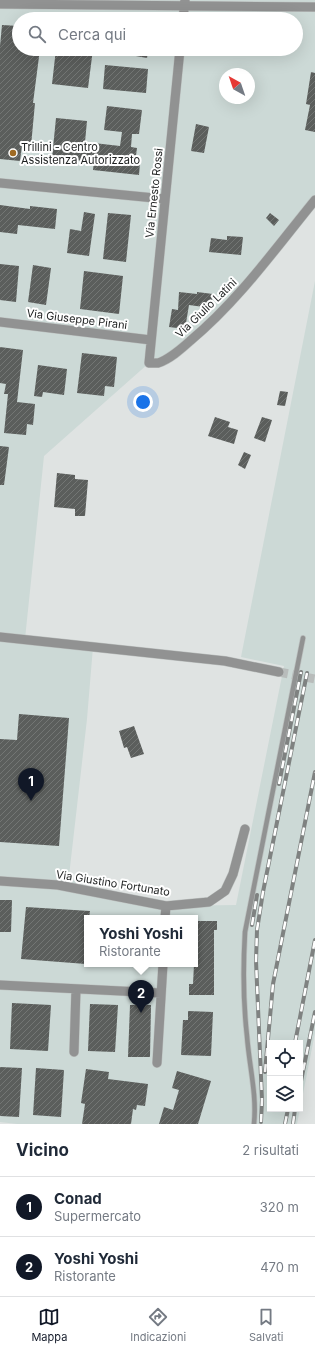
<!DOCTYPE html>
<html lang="it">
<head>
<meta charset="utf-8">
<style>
  :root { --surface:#fff; --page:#f2f2f3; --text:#1f2937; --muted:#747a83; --line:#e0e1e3; --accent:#111827 }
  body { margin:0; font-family:Inter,sans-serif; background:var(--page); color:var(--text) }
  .controls { position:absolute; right:12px; bottom:12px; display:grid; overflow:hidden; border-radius:0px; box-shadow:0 4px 16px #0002 }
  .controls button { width:36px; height:36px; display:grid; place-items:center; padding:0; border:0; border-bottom:1px solid var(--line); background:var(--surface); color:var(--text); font:20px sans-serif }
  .compass { position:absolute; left:219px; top:68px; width:36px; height:36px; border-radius:50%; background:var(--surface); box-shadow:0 4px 16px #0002; rotate:320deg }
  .you { position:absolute; left:143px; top:402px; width:14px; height:14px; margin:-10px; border:3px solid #fff; border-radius:50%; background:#1a73e8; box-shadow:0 0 0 6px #1a73e833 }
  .badge { display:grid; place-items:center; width:26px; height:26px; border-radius:50%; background:var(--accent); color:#fff; font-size:13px; font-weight:700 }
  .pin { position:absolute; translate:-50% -33px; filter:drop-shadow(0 1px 2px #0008) }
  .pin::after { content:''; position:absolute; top:21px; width:14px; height:12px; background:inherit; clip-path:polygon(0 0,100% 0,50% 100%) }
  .popup { position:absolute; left:84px; top:915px; width:114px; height:52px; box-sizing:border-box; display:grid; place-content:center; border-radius:0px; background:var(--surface); filter:drop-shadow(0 1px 3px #0005); font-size:13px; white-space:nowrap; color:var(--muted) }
  .popup b { font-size:15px; color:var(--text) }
  .popup::after { content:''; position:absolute; left:50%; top:100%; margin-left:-8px; border:8px solid transparent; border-top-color:var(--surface) }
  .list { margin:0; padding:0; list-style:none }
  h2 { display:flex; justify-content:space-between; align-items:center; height:52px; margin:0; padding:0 16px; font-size:17px }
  h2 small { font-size:13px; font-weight:400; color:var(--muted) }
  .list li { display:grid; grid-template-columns:26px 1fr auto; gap:12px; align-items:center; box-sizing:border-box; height:60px; padding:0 16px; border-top:1px solid var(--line) }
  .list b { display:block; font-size:15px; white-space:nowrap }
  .list p { margin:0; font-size:13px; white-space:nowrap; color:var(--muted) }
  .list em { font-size:13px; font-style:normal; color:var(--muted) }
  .icon { flex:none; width:22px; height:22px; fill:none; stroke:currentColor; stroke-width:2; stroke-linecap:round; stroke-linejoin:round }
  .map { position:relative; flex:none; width:315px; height:1124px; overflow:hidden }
  .search { position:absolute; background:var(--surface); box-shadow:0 4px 16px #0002; left:12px; right:12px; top:12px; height:44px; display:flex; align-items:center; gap:10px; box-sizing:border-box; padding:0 14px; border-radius:22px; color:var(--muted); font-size:15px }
  .sheet { height:172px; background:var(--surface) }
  nav { display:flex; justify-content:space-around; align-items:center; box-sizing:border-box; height:56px; border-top:1px solid var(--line); background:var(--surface); font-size:11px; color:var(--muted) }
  nav a { display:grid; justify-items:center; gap:2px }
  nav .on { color:var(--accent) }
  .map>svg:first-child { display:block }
  .built { fill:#ccd9d6; fill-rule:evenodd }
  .building { fill:url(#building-hatch) }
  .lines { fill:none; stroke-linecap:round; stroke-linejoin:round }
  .street-tunnel { stroke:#b8bcbb; stroke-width:9; stroke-dasharray:9 4.5; stroke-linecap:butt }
  .lane-casing { stroke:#bcc0bf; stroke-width:6 }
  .street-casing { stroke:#bcc0bf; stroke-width:10 }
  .lane { stroke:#919292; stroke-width:4.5 }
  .street { stroke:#919292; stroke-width:9 }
  .rail-casing { stroke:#7f8281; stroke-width:4 }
  .rail { stroke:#fff; stroke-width:2.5; stroke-dasharray:8; stroke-linecap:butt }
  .poi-dot { fill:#9f6a23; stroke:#fff; stroke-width:1.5 }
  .labels { text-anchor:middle; stroke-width:4; stroke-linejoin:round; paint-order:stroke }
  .poi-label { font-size:11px; fill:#1d1f1f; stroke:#fff; text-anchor:start }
  .street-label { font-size:11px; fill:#1d1f1f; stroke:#fff }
</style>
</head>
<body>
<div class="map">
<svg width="315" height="1124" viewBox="0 0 315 1124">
  <defs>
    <pattern id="building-hatch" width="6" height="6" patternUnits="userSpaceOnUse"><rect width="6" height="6" fill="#5b5e5c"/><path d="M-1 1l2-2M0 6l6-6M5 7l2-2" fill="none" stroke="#737674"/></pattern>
  </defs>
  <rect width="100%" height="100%" fill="#dfe3e2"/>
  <path class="built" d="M 0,0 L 315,0 L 315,200 L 247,286 L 181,348 L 149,363 L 44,456 L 25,639 L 93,647 L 87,719 L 69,876 L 87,891 L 166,906 L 236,905 L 284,666 L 241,657 L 315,281 L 315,1033 L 297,1124 L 17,1124 L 0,1122 ZM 19,19 L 296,19 L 296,49 L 19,49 ZM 225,74 L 249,74 L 249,98 L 225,98 ZM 87,918 L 195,918 L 195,964 L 87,964 ZM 270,1043 L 300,1043 L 300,1109 L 270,1109 Z"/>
  <path class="building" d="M 2,25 L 19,26 L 19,49 L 40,49 L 33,103 L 35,103 L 31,146 L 22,145 L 20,161 L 0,159 L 0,46 Z
    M 56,49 L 93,49 L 88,88 L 52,84 Z
    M 119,49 L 149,49 L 147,58 L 119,53 Z
    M 105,65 L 148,69 L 146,93 L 103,89 Z
    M 311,72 L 315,73 L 315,132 L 305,130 L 310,105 L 306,104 Z
    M 107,106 L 142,110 L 139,134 L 132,134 L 131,147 L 137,148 L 135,163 L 140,163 L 139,175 L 93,170 L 94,162 L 52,158 L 56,118 L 87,121 L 85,142 L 120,146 L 122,132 L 104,130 Z
    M 196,124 L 209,127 L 204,153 L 191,151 Z
    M 0,205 L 30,209 L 30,206 L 57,209 L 55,229 L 18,225 L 17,234 L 0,232 Z
    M 84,212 L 95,214 L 89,256 L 67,253 L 70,229 L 81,231 Z
    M 108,213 L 131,215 L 126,262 L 103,259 Z
    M 270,213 L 279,220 L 274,226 L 266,218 Z
    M 227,236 L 243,237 L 241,255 L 209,252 L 211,238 L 227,240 Z
    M 0,264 L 19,266 L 16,302 L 0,300 Z
    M 33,265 L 51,268 L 46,305 L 28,302 Z
    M 84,271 L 123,276 L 119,314 L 80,309 Z
    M 179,292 L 197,294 L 197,292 L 213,294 L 211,308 L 189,305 L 185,329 L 169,327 L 172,309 L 178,310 Z
    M 0,347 L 23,350 L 17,402 L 35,404 L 33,425 L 27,424 L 26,435 L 4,433 L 8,394 L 4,394 L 6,384 L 0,383 Z
    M 82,353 L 117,357 L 114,387 L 105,386 L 104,396 L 77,393 Z
    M 38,365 L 67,369 L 64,395 L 43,392 L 42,397 L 34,396 Z
    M 280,391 L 288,392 L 285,406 L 277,405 Z
    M 215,417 L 230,422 L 228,427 L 238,430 L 234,444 L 208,436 Z
    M 262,417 L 272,420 L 265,442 L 254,438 Z
    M 0,446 L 9,447 L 4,485 L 0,485 Z
    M 244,452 L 251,455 L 245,469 L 238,465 Z
    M 57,473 L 75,475 L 75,479 L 88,480 L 85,516 L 75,516 L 75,509 L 54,507 Z
    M 19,714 L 69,718 L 59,846 L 0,842 L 0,739 L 17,740 Z
    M 134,726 L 144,754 L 131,758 L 127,747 L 124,748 L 119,731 Z
    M 0,900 L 12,900 L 11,932 L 0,932 Z
    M 26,907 L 90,911 L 89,918 L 87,918 L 86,964 L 21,959 Z
    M 195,921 L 217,921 L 217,930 L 214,930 L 214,995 L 189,995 L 189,984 L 193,984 L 194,964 L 195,964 Z
    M 12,1003 L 51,1005 L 48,1051 L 10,1049 Z
    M 90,1004 L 118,1005 L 115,1052 L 88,1051 Z
    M 130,1005 L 151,1005 L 150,1057 L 128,1057 Z
    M 188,1011 L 213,1012 L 211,1056 L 181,1055 L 183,1020 L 188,1020 Z
    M 0,1067 L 22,1068 L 19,1117 L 0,1116 Z
    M 36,1068 L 64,1070 L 61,1117 L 33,1115 Z
    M 86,1069 L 109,1072 L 108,1079 L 148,1084 L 145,1106 L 137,1105 L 136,1110 L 133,1109 L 131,1124 L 82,1124 L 85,1104 L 81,1103 Z
    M 177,1071 L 211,1081 L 198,1124 L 159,1124 L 164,1107 L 173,1110 L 179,1090 L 172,1088 Z"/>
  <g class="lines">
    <path class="street-tunnel" d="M 279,672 L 315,679"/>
    <defs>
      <path id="lane" d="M 254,1124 C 257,1094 249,1065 247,1036 C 243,1001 243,967 245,932 L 303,638"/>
      <path id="street" d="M 0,4 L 315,7
        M 183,19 L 185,0
        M 180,49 L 149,363 C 152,363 155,363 158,363 C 170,359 181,349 190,341 C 239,300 275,249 315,200
        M 0,183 L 165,199
        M 0,322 L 151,340
        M 0,637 L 225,661 L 279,672
        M 0,881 L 58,885 L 166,906 L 209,902 L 225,891 L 233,874 L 245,829
        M 165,918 L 166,906
        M 0,985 L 161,993
        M 74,1052 L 76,989
        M 157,1063 L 163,964"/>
    </defs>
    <use href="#lane" class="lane-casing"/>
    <use href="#street" class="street-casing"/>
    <use href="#lane" class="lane"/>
    <use href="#street" class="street"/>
    <defs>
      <path id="rail" d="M 279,784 L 301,672
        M 252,925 L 257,895
        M 295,1043 L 315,940
        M 265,1072 L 273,984 L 315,772
        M 300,1086 L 315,1012
        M 261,1122 L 262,1100 L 256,961 L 257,930 L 263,892 L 307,673
        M 285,1124 L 288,1109
        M 293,1124 L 295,1109"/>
    </defs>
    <use href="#rail" class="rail-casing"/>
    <use href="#rail" class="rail"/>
  </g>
  <circle class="poi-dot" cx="13" cy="153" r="4"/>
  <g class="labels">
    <g class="poi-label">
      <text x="21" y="151">Trillini - Centro<tspan x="21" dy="13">Assistenza Autorizzato</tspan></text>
    </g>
    <g class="street-label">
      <text transform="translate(154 193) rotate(-84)" y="4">Via Ernesto Rossi</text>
      <text transform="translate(206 308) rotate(-44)" y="4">Via Giulio Latini</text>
      <text transform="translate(77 319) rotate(7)" y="4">Via Giuseppe Pirani</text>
      <text transform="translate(113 883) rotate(9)" y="4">Via Giustino Fortunato</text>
    </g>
  </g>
</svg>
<div class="controls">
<button><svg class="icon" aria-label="locate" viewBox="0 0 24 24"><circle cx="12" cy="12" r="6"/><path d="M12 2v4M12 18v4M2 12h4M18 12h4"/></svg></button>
<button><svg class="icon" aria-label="layers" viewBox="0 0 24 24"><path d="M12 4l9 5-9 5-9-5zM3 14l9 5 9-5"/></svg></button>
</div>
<svg class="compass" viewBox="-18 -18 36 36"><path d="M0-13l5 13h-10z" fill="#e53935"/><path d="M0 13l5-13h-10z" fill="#747a83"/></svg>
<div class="you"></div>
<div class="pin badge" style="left:31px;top:801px">1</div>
<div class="pin badge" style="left:141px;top:1013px">2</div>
<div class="popup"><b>Yoshi Yoshi</b>Ristorante</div>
<div class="search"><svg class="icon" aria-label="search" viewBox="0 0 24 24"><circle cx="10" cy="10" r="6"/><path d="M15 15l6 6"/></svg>Cerca qui</div>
</div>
<section class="sheet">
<h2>Vicino<small>2 risultati</small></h2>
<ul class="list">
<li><span class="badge">1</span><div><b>Conad</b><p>Supermercato</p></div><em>320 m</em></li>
<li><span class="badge">2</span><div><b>Yoshi Yoshi</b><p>Ristorante</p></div><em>470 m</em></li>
</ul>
</section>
<nav>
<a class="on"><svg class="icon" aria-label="map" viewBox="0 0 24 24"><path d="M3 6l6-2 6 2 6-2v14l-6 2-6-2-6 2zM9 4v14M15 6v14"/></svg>Mappa</a>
<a><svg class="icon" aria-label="directions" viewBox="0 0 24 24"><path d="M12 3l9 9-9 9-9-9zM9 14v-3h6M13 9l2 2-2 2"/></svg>Indicazioni</a>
<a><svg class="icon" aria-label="saved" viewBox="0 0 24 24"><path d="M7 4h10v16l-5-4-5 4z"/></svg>Salvati</a>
</nav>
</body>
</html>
